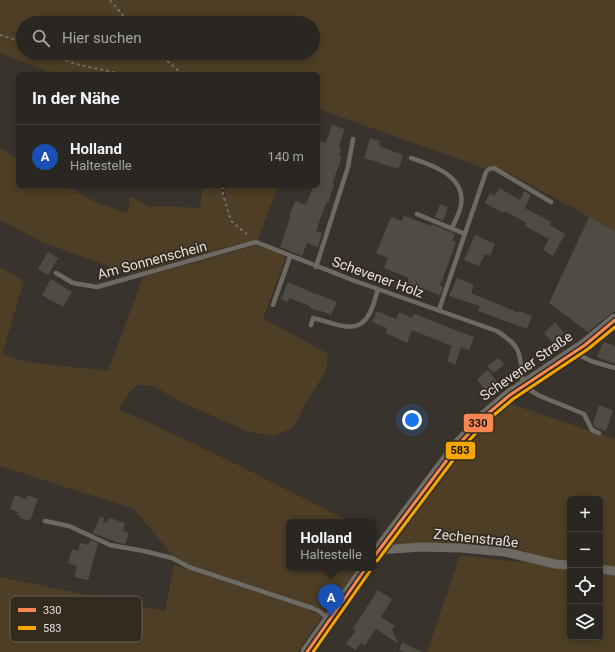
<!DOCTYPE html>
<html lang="de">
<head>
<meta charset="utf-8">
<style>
  :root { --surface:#2a2722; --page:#36332f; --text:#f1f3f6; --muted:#a5a5a5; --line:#464440; --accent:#d93025 }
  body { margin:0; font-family:Roboto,sans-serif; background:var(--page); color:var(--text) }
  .controls { position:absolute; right:12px; bottom:12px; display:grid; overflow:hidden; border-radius:6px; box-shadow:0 2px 6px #0003 }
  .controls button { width:36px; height:36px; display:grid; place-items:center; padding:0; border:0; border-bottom:1px solid var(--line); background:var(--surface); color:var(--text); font:20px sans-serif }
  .you { position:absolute; left:412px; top:420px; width:14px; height:14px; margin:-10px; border:3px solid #fff; border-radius:50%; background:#1a73e8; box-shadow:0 0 0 6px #1a73e833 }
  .badge { display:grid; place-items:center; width:26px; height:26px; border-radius:50%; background:var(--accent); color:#fff; font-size:13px; font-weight:700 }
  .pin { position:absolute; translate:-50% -33px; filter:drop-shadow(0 1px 2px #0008) }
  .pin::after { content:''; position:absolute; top:21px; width:14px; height:12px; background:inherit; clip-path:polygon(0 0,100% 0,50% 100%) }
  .popup { position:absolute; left:286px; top:519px; width:90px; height:52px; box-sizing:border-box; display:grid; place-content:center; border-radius:6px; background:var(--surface); filter:drop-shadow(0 1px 3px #0005); font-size:13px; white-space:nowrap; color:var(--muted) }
  .popup b { font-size:15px; color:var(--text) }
  .popup::after { content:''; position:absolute; left:50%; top:100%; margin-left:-8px; border:8px solid transparent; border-top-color:var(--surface) }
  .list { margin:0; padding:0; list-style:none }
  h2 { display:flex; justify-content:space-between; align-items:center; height:52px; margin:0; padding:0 16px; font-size:17px }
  h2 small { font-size:13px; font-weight:400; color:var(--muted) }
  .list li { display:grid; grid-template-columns:26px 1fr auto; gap:12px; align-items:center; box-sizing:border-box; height:64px; padding:0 16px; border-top:1px solid var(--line) }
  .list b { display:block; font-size:15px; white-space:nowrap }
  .list p { margin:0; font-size:13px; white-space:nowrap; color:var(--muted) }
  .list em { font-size:13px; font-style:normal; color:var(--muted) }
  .icon { flex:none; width:22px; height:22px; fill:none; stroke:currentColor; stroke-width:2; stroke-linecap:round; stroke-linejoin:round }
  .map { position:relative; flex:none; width:615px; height:652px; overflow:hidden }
  .search { position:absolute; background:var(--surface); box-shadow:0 2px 6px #0003; left:16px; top:16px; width:304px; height:44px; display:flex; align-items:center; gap:10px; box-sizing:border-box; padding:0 14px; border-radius:22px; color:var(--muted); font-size:15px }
  .panel { position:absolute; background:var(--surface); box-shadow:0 2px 6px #0003; left:16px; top:72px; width:304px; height:116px; border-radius:6px }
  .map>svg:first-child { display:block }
  .green { fill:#4d3e25; fill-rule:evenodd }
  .building { fill:#514c43 }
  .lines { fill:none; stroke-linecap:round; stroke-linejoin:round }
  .path { stroke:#72706a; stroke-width:2; stroke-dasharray:3 3; stroke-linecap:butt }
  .lane { stroke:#6d6a64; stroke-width:4.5 }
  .street { stroke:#6d6a64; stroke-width:9 }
  .secondary { stroke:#6f6b65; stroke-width:13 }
  .bus-1-casing { stroke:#322b1f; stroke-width:6 }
  .bus-2-casing { stroke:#322b1f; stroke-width:6 }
  .bus-1 { stroke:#f88751; stroke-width:3 }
  .bus-2 { stroke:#f7a600; stroke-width:3 }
  .labels { text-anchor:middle; stroke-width:3.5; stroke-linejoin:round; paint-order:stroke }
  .street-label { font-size:14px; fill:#e5e0d9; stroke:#322b1f }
  .key { fill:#322b1f; stroke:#686157; stroke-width:1 }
  .key-label { font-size:11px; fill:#e5e0d9 }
  .line-badge { stroke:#322b1f; stroke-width:1.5 }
  .pale-badge-label { font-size:11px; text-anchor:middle; font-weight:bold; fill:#111 }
</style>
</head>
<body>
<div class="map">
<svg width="615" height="652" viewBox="0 0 615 652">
  <rect width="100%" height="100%" fill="#38342d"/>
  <path class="green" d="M 0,0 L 615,0 L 615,231 L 494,165 L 484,168 L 318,109 L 318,74 L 54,74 L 0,53 ZM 23,23 L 313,23 L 313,53 L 23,53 Z
    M 0,148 L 18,159 L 18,186 L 66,186 L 95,202 L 127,213 L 131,196 L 149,207 L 162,206 L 200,208 L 202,193 L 206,186 L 221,186 L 222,194 L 226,201 L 225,186 L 278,186 L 257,241 L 238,244 L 130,274 L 42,242 L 0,220 Z
    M 257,245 L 286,257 L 263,318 L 328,354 L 326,371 L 306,402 L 299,417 L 292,428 L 274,436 L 246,431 L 177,400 L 154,386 L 137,385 L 129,393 L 119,410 L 146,421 L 228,460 L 351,522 L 289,522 L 289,568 L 359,568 L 327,613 L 313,606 L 189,564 L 173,556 L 134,509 L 0,466 L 0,267 L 24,281 L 2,354 L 27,362 L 108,371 L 143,277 Z
    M 508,403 L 615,439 L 615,652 L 427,652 L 460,555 L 528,563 L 525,551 L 461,545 L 391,544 L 455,456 L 486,421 ZM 570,499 L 600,499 L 600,637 L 570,637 Z
    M 174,565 L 305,608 L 322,616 L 298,652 L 0,652 L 0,577 L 165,611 Z"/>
  <path class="building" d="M 332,125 L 345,129 L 339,145 L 341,150 L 339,156 L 342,157 L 333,181 L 334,185 L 328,203 L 326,203 L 316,231 L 322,233 L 318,247 L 307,243 L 302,256 L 280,247 L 290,218 L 289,217 L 295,201 L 306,205 L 313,186 L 318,186 L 318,140 L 326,143 Z
    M 370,138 L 380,141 L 379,146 L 403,155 L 399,169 L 364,158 Z
    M 499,188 L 520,200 L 524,191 L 531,195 L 525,208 L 551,222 L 550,225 L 565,234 L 553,256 L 543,250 L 549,239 L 525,226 L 527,223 L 504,211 L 503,213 L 485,203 L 490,193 L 495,196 Z
    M 440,204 L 448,207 L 443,221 L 435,217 Z
    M 404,216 L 432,226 L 432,224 L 455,234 L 452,241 L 456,242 L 440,286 L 443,287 L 440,295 L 407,283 L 409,278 L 384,268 L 388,258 L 376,253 L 391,217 L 402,221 Z
    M 589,217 L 615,231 L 615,311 L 610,314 L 588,332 L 549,303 Z
    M 475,235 L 495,244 L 490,256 L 485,254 L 479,266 L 464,260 Z
    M 48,252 L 58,258 L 48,275 L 38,269 Z
    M 457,278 L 474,285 L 471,293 L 519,313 L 519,311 L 532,316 L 527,329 L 478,311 L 480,306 L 449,296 Z
    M 51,279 L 72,292 L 63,307 L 42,295 Z
    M 288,282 L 315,294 L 315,293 L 337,302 L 331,315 L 318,310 L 318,311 L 310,308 L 310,306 L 289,298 L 288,302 L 281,299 Z
    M 377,311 L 396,319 L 399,312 L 412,318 L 414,314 L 474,337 L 469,350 L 461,347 L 455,365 L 447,361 L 452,346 L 412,330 L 407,343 L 386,333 L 387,328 L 372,322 Z
    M 555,322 L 564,333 L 554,344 L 544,333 Z
    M 603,342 L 615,346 L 615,364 L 597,357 Z
    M 499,358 L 504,365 L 493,373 L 487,366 Z
    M 488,370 L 498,383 L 486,392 L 477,379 Z
    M 599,405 L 613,410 L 606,431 L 595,427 L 593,423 Z
    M 15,495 L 26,499 L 27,495 L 38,499 L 30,521 L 20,518 L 20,516 L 17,515 L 18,512 L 10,509 Z
    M 100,517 L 104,518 L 103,522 L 106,523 L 110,518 L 125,523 L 123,531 L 129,533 L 125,544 L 116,542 L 93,533 Z
    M 90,540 L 98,543 L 88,580 L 74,577 L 77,566 L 68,563 L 72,549 L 78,551 L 80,543 L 88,545 Z
    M 378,590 L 392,599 L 381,617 L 395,626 L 392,630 L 399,644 L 376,629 L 365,645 L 361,643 L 356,650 L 346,644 L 356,630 L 353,628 Z
    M 402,642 L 422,652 L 404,652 L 399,649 Z"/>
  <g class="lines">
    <path class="path" d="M 110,0 L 129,23
      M 0,35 L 23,42
      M 49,53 L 75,64 L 122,74
      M 158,53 L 182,74
      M 223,186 L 223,194 L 231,221 L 249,236"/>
    <path class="lane" d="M 411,158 C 432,165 466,176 461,205 C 460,212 455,221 452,228
      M 417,214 L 465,234
      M 316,267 L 348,167 L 353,139
      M 56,273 L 73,283 L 97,287 L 256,242 L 355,281 L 497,331 C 525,349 519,355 523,386 L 540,396 L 584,414 L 592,430 L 599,433
      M 273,305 L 290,257
      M 439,310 L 486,172 L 489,169 L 494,168 L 551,202
      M 311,325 L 313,318 C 328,321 352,334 364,321 C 372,314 375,299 378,289
      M 577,354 L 591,361 L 615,368
      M 45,521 L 69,526 L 110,545 L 144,551 L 172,558 L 189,567 L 312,608 L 319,611 L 328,618"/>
    <path class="street" d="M 379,550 L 421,547 L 460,548 L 505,552 L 555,564 L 570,565
      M 600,569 L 615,571"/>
    <path class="secondary" d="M 373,558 L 459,444 L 485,416 L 510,395 L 585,345 L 615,320
      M 307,652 L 366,568"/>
    <defs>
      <path id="bus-1" d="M 373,558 L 459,444 L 485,416 L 510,395 L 585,345 L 615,320
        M 307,652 L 366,568"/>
      <path id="bus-2" d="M 377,561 L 463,447 L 488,420 L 513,399 L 588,349 L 615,327
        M 313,652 L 370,571"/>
    </defs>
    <use href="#bus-1" class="bus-1-casing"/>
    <use href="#bus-2" class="bus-2-casing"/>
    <use href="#bus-1" class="bus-1"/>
    <use href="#bus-2" class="bus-2"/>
  </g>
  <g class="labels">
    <g class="street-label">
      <text transform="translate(152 260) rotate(-15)" y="5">Am Sonnenschein</text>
      <text transform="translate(378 277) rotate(20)" y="5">Schevener Holz</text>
      <text transform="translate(526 366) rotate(-35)" y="5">Schevener Straße</text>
      <text transform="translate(476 538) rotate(6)" y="5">Zechenstraße</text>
    </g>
  </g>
  <rect x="10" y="596" width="132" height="46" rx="6" class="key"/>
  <rect x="18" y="608" width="18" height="4" fill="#f88751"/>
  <rect x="18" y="626" width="18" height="4" fill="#f7a600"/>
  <g class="key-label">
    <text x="43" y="614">330</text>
    <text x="43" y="632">583</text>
  </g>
  <g class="line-badge">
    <rect x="463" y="413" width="31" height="20" rx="4" fill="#f88751"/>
    <rect x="445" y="441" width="31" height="19" rx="4" fill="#f7a600"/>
  </g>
  <g class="pale-badge-label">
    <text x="478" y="427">330</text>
    <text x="460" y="454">583</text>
  </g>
</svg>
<div class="controls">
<button>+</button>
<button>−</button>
<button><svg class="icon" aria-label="locate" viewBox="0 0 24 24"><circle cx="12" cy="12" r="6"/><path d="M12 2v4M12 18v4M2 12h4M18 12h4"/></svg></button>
<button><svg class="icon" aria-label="layers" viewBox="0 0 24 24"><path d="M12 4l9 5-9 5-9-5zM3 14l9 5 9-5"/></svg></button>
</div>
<div class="you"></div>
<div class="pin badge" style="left:331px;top:617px;background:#1a4fb4">A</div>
<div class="popup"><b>Holland</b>Haltestelle</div>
<div class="search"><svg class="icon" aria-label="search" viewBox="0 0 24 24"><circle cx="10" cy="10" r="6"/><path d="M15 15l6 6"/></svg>Hier suchen</div>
<section class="panel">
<h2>In der Nähe<small></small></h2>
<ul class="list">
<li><span class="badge" style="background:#1a4fb4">A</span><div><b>Holland</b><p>Haltestelle</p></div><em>140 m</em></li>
</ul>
</section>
</div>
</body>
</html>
